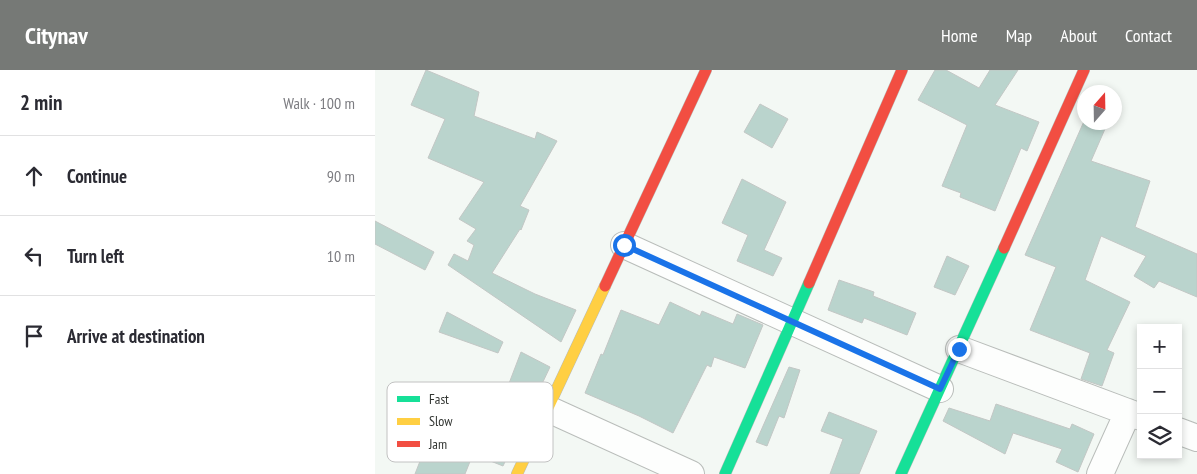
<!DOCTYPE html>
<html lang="en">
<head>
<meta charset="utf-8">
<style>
  :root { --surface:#fff; --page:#f2f2f3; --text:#2b2b33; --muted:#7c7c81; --line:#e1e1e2; --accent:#767976 }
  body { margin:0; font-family:"PT Sans Narrow",sans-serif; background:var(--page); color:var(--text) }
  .controls { position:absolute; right:15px; bottom:15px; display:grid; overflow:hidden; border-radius:0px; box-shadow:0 2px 8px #0003 }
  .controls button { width:45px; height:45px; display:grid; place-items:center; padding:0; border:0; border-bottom:1px solid var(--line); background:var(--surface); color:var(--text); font:25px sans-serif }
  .compass { position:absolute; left:702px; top:15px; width:45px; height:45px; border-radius:50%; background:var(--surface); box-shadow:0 2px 8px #0003; rotate:20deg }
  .stop { position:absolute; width:15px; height:15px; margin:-11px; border:4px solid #1a73e8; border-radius:50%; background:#fff }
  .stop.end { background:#1a73e8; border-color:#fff; box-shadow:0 1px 5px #0008 }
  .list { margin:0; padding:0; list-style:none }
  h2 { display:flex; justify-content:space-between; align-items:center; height:65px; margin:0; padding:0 20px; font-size:21px }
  h2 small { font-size:16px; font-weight:400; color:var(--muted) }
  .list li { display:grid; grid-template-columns:32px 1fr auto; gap:15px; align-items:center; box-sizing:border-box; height:80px; padding:0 20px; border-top:1px solid var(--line) }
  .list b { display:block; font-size:19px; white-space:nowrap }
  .list em { font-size:16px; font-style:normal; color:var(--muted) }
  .icon { flex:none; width:28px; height:28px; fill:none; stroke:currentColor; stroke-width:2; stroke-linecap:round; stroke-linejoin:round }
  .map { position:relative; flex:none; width:822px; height:404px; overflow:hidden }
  header { display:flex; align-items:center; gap:30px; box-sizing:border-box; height:70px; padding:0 25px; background:var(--accent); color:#fff }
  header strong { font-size:24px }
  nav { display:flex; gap:28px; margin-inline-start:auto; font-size:18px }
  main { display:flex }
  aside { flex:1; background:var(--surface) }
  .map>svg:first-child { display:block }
  .building { fill:#bad4cd; stroke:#c3c7c5 }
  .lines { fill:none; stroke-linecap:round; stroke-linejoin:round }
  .street-casing { stroke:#b9bdba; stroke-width:28 }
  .fast-casing { stroke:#b9bdba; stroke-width:12 }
  .slow-casing { stroke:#b9bdba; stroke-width:12 }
  .jam-casing { stroke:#b9bdba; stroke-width:12 }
  .street { stroke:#fdfefd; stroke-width:26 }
  .fast { stroke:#16e098; stroke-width:11 }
  .slow { stroke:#ffcf43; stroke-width:11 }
  .jam { stroke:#f24e42; stroke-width:11 }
  .route { stroke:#1a73e8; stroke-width:6 }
  .key { fill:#fff; stroke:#c2c2c2; stroke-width:1 }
  .key-label { font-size:14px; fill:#323532 }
</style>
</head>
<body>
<header>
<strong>Citynav</strong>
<nav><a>Home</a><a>Map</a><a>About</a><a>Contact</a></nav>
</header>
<main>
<aside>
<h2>2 min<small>Walk · 100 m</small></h2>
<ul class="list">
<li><svg class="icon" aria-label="ahead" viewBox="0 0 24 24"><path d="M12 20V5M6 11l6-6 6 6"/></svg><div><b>Continue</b></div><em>90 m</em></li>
<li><svg class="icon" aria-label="left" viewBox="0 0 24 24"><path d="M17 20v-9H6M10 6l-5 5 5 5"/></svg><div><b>Turn left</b></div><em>10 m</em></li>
<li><svg class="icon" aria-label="arrive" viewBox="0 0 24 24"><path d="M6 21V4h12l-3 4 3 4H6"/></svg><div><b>Arrive at destination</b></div></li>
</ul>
</aside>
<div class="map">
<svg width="822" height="404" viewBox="0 0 822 404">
  <rect width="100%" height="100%" fill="#f3f8f4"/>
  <path class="building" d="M 51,0 L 104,22 L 99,46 L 160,69 L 162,62 L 182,71 L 145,136 L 154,140 L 146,160 L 145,159 L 117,203 L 160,224 L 201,240 L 186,272 L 73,195 L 79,184 L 93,191 L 99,175 L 92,171 L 101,159 L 84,149 L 109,112 L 53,88 L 70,49 L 36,35 Z
    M 560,0 L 571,0 L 604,18 L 615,0 L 643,0 L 620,35 L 664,52 L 652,81 L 646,78 L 620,141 L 585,127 L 586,123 L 567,116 L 592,55 L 543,30 Z
    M 385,34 L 413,49 L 397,78 L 369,62 Z
    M 710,49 L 710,52 L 733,52 L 716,91 L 775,111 L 760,157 L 822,184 L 822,227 L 784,211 L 779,218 L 759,206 L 771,186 L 726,166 L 710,210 L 755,232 L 732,280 L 739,283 L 727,316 L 706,309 L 715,283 L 655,260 L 681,197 L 650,185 Z
    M 367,109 L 411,132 L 389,180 L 407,188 L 398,206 L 362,191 L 373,165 L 347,153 Z
    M 0,151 L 59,182 L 50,200 L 0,174 Z
    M 572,186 L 594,196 L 580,225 L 559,217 Z
    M 464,210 L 499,222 L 498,226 L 541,243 L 532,265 L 489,248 L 487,253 L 453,240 Z
    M 295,232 L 325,246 L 327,241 L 358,254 L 362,244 L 388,255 L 370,298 L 339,287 L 336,297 L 332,295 L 298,363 L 264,346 L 210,323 L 226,284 L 228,285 L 246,240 L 284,255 Z
    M 72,242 L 128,272 L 123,283 L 64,262 Z
    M 146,282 L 175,297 L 128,396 L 98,384 L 90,404 L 40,404 L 54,368 L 51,367 L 70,322 L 74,323 L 75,320 L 125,337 Z
    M 414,297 L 425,300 L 409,348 L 404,346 L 392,376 L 381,372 Z
    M 621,334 L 695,359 L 697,354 L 719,364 L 703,402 L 681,392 L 687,379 L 638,363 L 630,384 L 568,351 L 574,338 L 615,351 Z
    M 454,342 L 502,361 L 484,404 L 455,404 L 468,369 L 446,361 Z"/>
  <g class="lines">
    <defs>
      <path id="street" d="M 249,175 L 565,319
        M 584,279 L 766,347
        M 173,339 L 316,404
        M 803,361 L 822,368
        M 725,404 L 753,342"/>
      <path id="fast" d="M 350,404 L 434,213
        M 526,404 L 629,178"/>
      <path id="slow" d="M 142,404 L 230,216"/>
      <path id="jam" d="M 629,178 L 709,0
        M 434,213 L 527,0
        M 230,216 L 331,0"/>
    </defs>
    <use href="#street" class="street-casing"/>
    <use href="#fast" class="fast-casing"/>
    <use href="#slow" class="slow-casing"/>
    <use href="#jam" class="jam-casing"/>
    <use href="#street" class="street"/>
    <use href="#fast" class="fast"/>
    <use href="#slow" class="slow"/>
    <use href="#jam" class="jam"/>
  </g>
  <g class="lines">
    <path class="route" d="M 249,175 L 565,319 L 584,279"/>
  </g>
  <rect x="12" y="312" width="166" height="80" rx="8" class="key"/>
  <rect x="22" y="326" width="23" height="6" fill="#16e098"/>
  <rect x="22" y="348" width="23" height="7" fill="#ffcf43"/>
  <rect x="22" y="371" width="23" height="6" fill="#f24e42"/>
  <g class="key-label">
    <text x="54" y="334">Fast</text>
    <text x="54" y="356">Slow</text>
    <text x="54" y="379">Jam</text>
  </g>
</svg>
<div class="controls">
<button>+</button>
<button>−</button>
<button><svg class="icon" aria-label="layers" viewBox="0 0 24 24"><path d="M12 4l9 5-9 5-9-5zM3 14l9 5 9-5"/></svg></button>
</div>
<svg class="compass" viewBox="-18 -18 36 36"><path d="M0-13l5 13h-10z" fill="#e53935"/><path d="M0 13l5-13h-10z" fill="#7c7c81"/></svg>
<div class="stop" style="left:249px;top:175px"></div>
<div class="stop end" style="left:584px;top:279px"></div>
</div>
</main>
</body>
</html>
